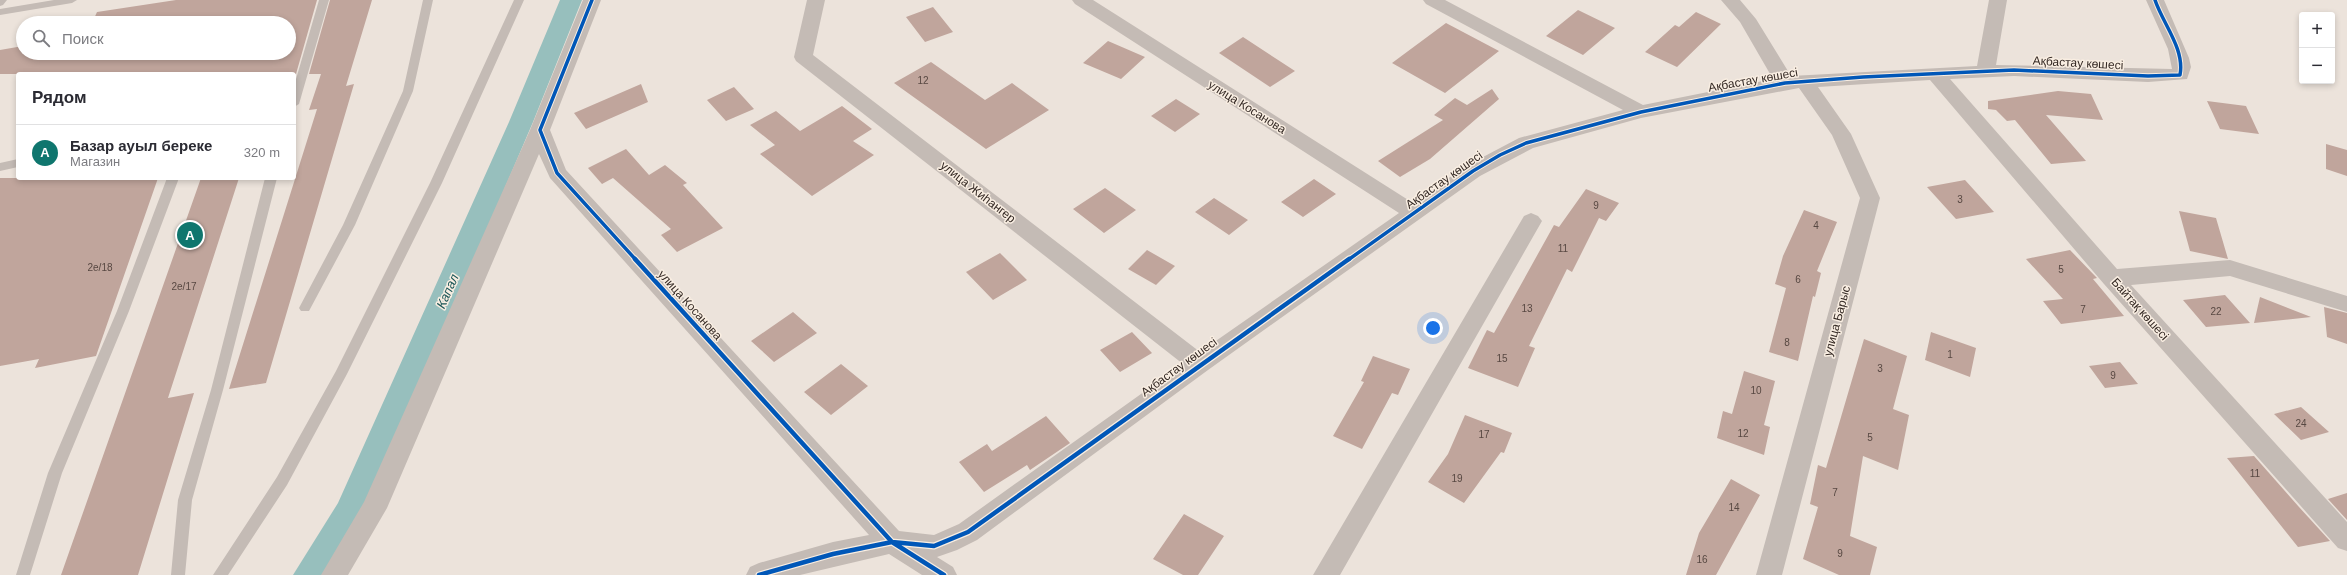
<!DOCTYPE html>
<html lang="ru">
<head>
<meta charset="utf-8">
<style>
  :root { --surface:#fff; --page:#f2f2f3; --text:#2b2b33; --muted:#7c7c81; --line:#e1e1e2; --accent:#0f766e }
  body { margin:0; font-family:Helvetica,sans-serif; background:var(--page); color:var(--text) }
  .controls { position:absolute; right:12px; top:12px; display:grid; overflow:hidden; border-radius:4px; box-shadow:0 2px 6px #0003 }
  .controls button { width:36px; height:36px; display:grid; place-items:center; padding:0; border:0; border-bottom:1px solid var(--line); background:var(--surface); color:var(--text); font:20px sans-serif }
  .you { position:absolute; left:1433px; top:328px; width:14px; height:14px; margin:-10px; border:3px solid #fff; border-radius:50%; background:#1a73e8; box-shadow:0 0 0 6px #1a73e833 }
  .badge { display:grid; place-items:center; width:26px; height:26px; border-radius:50%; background:var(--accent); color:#fff; font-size:13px; font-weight:700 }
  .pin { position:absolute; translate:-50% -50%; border:2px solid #fff; box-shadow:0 1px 4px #0006 }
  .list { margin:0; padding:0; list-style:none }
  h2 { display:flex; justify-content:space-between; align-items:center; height:52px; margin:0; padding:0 16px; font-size:17px }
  h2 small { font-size:13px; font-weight:400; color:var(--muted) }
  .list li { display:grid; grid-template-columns:26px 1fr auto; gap:12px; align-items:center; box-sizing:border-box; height:56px; padding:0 16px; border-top:1px solid var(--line) }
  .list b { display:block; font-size:15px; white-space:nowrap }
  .list p { margin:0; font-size:13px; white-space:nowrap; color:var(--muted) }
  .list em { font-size:13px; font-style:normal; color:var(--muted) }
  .icon { flex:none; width:22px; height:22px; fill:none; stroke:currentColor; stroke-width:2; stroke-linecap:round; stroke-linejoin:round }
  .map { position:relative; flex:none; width:2347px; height:575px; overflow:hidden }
  .search { position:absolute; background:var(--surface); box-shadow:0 2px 6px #0003; left:16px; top:16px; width:280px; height:44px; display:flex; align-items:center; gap:10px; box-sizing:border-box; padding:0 14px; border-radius:22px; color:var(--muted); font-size:15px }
  .panel { position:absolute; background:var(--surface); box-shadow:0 2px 6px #0003; left:16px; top:72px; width:280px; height:108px; border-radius:4px }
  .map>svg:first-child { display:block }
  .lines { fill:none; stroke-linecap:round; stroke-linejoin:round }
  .canal { fill:#97bfbd; fill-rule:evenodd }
  .building { fill:#c0a59c }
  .service { fill:#c4bbb5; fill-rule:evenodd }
  .minor { fill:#c4bbb5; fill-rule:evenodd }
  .cycleway-far1-casing { stroke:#f9eee2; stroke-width:5.5 }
  .cycleway-casing { stroke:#f9eee2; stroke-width:7 }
  .cycleway-far1 { stroke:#0057b8; stroke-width:3.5 }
  .cycleway { stroke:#0057b8; stroke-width:4.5 }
  .labels { text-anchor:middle; stroke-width:3; stroke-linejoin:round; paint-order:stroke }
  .number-label { font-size:10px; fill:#574842 }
  .street-label { font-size:12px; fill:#342924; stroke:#f9eee2 }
  .water-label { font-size:13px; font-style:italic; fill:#195556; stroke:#f9eee2 }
</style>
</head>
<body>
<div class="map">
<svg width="2347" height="575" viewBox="0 0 2347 575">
  <rect width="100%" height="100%" fill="#ece3db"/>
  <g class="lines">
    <path class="canal" d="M 560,0 L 582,0 L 533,122 L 366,512 L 328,575 L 293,575 L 338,503 L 509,122 Z"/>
  </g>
  <path class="building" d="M 176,0 L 317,0 L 296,74 L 0,74 L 0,50 L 23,46 L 23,53 L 289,53 L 289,23 L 92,23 L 97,12 Z
    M 330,0 L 372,0 L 346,86 L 354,84 L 266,383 L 229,389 L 317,109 L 309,110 L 321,74 L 309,74 Z
    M 933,7 L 953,32 L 925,42 L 906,17 Z
    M 1578,10 L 1615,28 L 1583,55 L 1546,36 Z
    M 1696,12 L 1721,24 L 1677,67 L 1645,52 L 1675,25 L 1679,27 Z
    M 1446,23 L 1499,51 L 1445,93 L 1392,63 Z
    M 1243,37 L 1295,71 L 1270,87 L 1219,53 Z
    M 1108,41 L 1145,57 L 1121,79 L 1083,63 Z
    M 931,62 L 985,100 L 1012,83 L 1049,110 L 986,149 L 894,83 Z
    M 641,84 L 648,102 L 586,129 L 574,113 Z
    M 734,87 L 754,109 L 726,121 L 707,100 Z
    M 1492,89 L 1499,99 L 1430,159 L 1400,177 L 1378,161 L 1443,120 L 1434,115 L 1455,98 L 1467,105 Z
    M 2058,91 L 2091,94 L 2103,120 L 2046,115 L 2086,161 L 2051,164 L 2015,120 L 2007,121 L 1996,110 L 1988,109 L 1988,101 Z
    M 1176,99 L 1200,114 L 1175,132 L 1151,116 Z
    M 2207,101 L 2246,106 L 2259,134 L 2220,129 Z
    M 842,106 L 872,129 L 853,141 L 874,155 L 812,196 L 760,154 L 775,145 L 750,125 L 776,111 L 800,131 Z
    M 2326,144 L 2347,150 L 2347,176 L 2326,169 Z
    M 626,149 L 649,175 L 665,165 L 687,183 L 683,185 L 723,228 L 677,252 L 661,235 L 671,229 L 613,178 L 602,184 L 588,168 Z
    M 0,178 L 158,178 L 96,356 L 35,368 L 39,359 L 0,366 Z
    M 201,178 L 239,178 L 168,398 L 194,393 L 138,575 L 61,575 Z
    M 1314,179 L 1336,194 L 1303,217 L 1281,202 Z
    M 1965,180 L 1994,212 L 1956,219 L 1927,187 Z
    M 1105,188 L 1136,210 L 1104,233 L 1073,209 Z
    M 1586,189 L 1619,203 L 1606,221 L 1599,218 L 1572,272 L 1567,269 L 1529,346 L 1535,348 L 1518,387 L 1468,368 L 1487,330 L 1494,333 L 1554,225 L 1559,227 Z
    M 1214,198 L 1248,220 L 1229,235 L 1195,212 Z
    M 1804,210 L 1837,222 L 1817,271 L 1821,273 L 1815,297 L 1813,296 L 1798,361 L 1769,352 L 1786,288 L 1775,284 L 1783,256 Z
    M 2179,211 L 2216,218 L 2228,259 L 2190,251 Z
    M 1147,250 L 1175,266 L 1156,285 L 1128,269 Z
    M 2070,250 L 2097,278 L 2093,279 L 2124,316 L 2061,324 L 2043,301 L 2063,299 L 2026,259 Z
    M 1000,253 L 1027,280 L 993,300 L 966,272 Z
    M 2225,295 L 2250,323 L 2206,327 L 2183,300 Z
    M 2260,297 L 2311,317 L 2254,323 Z
    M 2324,307 L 2347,313 L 2347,344 L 2327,337 Z
    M 793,312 L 817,333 L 774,362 L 751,341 Z
    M 1132,332 L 1152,353 L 1120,372 L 1100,350 Z
    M 1931,332 L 1976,348 L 1970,377 L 1925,360 Z
    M 1864,339 L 1907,356 L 1893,409 L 1909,415 L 1898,470 L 1863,456 L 1850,536 L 1877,547 L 1870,575 L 1839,575 L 1803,559 L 1818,507 L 1810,504 L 1818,465 L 1826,468 Z
    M 1373,356 L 1410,369 L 1398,395 L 1392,393 L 1362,449 L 1333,436 L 1364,382 L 1361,381 Z
    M 2120,362 L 2138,384 L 2105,388 L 2089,366 Z
    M 841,364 L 868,386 L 831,415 L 804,392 Z
    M 1744,371 L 1775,381 L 1764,425 L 1770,427 L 1764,455 L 1717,438 L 1723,411 L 1732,414 Z
    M 2301,407 L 2329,432 L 2301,440 L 2274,414 Z
    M 1465,415 L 1512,433 L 1504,453 L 1501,452 L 1464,503 L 1428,482 L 1448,454 Z
    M 1046,416 L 1070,443 L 1030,470 L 1027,465 L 984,492 L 959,462 L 987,444 L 992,451 Z
    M 2254,456 L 2299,507 L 2330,541 L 2298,547 L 2227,458 Z
    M 1731,479 L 1760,495 L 1716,575 L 1686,575 L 1699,533 Z
    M 2347,493 L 2347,520 L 2328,499 Z
    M 1184,514 L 1224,536 L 1198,575 L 1183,575 L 1153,559 Z"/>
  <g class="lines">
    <path class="service" d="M 0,0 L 7,0 L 3,5 L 0,6 Z
      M 54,0 L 77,0 L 72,3 L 0,15 L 0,9 Z
      M 319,0 L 329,0 L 299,104 L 294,107 L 294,86 Z
      M 423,0 L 433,0 L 413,91 L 355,225 L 309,311 L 301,311 L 299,308 L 343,225 L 403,91 Z
      M 514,0 L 524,0 L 442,183 L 347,374 L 287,485 L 228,575 L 213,575 L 277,477 L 336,371 L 430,183 Z
      M 18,159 L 18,167 L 0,171 L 0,163 Z
      M 167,178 L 179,178 L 129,311 L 62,473 L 30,575 L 16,575 L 48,473 L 117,311 Z
      M 265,178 L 277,178 L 223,390 L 192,500 L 185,575 L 171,575 L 178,500 L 211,390 Z"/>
    <path class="minor" d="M 583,0 L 601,0 L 550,130 L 566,170 L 899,531 L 934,535 L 959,524 L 1183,364 L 796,61 L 794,57 L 807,0 L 825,0 L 813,55 L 1200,352 L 1399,213 L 1075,4 L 1072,0 L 1093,0 L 1413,203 L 1466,166 L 1519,138 L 1623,110 L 1426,4 L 1423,0 L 1445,0 L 1643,105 L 1773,79 L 1740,22 L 1721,0 L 1740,0 L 1756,19 L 1791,76 L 1977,66 L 1989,0 L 2007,0 L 1996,65 L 2172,69 L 2168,49 L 2146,0 L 2164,0 L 2189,58 L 2191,67 L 2187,79 L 2148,82 L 2014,76 L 1950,79 L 2117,269 L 2230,260 L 2347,296 L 2347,312 L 2230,276 L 2131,285 L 2347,522 L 2347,551 L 2338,548 L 2104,284 L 1930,80 L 1818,87 L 1851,134 L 1880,198 L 1782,575 L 1756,575 L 1860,198 L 1832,135 L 1799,88 L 1641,118 L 1533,148 L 1480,176 L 1208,370 L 977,540 L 957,550 L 937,557 L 953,567 L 957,575 L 922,575 L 889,554 L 800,575 L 746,575 L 750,567 L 759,563 L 833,542 L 869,535 L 550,178 L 539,154 L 387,508 L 348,575 L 321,575 L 364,502 L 530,130 Z
      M 1531,213 L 1538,216 L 1542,221 L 1340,575 L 1313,575 L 1524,216 Z"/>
    <defs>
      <path id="cycleway-far1" d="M 592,0 L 540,130 L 557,173 L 636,260
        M 1348,260 L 1473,171 L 1500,155 L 1526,143 L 1641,112 L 1785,83 L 1863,77 L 2014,70 L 2148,76 L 2180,75 C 2185,49 2163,24 2155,0"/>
      <path id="cycleway" d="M 635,259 L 892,542 L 944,575
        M 759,575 L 833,554 L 892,542 L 934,546 L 968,532 L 1349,259"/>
    </defs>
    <use href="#cycleway-far1" class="cycleway-far1-casing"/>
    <use href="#cycleway" class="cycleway-casing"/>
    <use href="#cycleway-far1" class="cycleway-far1"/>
    <use href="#cycleway" class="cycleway"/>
  </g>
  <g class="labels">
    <g class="number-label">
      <text x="923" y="84">12</text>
      <text x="1960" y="203">3</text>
      <text x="1596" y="209">9</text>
      <text x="1816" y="229">4</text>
      <text x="1563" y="252">11</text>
      <text x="100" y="271">2е/18</text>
      <text x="2061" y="273">5</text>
      <text x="1798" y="283">6</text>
      <text x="184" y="290">2е/17</text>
      <text x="1527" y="312">13</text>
      <text x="2083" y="313">7</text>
      <text x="2216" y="315">22</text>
      <text x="1787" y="346">8</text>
      <text x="1950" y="358">1</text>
      <text x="1502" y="362">15</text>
      <text x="1880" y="372">3</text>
      <text x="2113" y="379">9</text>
      <text x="1756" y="394">10</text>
      <text x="2301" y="427">24</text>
      <text x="1743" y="437">12</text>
      <text x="1484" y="438">17</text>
      <text x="1870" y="441">5</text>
      <text x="2255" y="477">11</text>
      <text x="1457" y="482">19</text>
      <text x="1835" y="496">7</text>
      <text x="1734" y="511">14</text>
      <text x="1840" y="557">9</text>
      <text x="1702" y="563">16</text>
    </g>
    <g class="street-label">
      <text transform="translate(2078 63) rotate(3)" y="4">Ақбастау көшесі</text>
      <text transform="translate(1753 80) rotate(-10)" y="4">Ақбастау көшесі</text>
      <text transform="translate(1247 107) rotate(32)" y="4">улица Косанова</text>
      <text transform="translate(1444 180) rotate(-35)" y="4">Ақбастау көшесі</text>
      <text transform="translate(978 192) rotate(38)" y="4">улица Жиhангер</text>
      <text transform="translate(690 305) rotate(48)" y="4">улица Косанова</text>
      <text transform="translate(2140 309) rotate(48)" y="4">Байтақ көшесі</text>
      <text transform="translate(1837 321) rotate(-75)" y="4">улица Барыс</text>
      <text transform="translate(1179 367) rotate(-36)" y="4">Ақбастау көшесі</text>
    </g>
    <g class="water-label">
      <text transform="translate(447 291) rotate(-66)" y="5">Капал</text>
    </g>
  </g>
</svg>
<div class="controls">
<button>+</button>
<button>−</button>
</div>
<div class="you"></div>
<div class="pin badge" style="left:190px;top:235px">A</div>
<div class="search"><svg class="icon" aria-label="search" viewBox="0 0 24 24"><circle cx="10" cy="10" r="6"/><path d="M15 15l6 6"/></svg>Поиск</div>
<section class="panel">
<h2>Рядом<small></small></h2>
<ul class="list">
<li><span class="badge">A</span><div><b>Базар ауыл береке</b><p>Магазин</p></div><em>320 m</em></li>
</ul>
</section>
</div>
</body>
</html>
